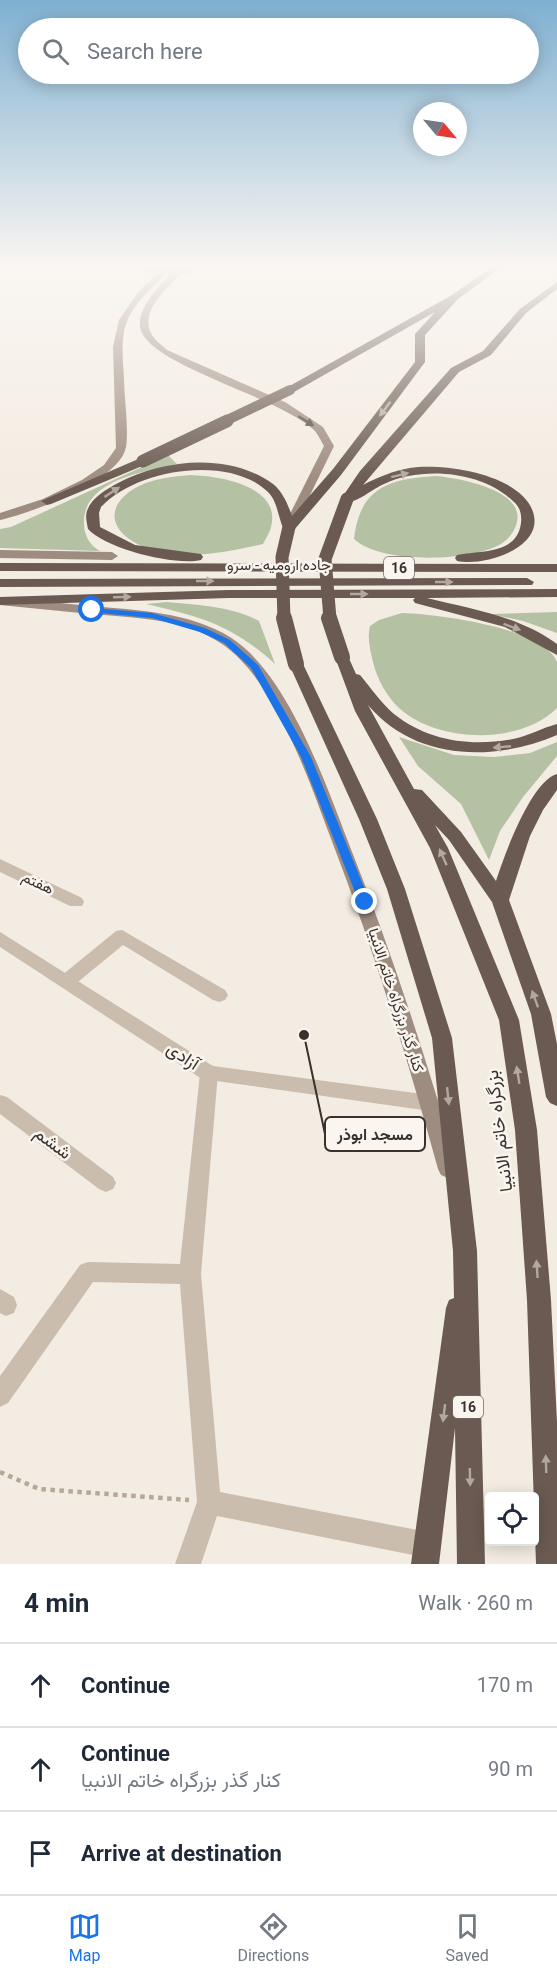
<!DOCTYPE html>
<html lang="en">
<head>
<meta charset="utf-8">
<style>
  :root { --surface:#fff; --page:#f6f6f7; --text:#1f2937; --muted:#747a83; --line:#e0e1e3; --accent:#1a73e8 }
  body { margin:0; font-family:Roboto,Vazirmatn,sans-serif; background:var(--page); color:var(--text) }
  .controls { position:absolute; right:18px; bottom:18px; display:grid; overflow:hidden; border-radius:6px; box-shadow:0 3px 15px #0003 }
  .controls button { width:54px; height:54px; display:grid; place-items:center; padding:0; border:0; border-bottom:2px solid var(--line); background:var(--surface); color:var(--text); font:30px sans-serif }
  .compass { position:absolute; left:413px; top:102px; width:54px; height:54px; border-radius:50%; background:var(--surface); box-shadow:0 3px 15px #0003; rotate:119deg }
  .stop { position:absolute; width:18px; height:18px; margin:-14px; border:4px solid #1a73e8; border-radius:50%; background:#fff }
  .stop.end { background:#1a73e8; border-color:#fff; box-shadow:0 2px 6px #0008 }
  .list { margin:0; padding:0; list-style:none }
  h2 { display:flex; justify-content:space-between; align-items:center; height:78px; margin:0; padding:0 24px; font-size:26px }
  h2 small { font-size:20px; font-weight:400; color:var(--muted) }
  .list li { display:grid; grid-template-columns:39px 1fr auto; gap:18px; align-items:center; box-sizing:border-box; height:84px; padding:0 24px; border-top:2px solid var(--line) }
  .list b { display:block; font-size:22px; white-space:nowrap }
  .list p { margin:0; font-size:20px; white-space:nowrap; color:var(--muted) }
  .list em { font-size:20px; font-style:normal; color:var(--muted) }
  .icon { flex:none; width:33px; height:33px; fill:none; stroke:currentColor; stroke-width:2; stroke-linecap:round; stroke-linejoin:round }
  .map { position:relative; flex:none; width:557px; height:1564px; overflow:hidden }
  .search { position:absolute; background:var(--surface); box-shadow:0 3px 15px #0003; left:18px; right:18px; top:18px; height:66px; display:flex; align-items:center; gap:15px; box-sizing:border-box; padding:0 21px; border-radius:33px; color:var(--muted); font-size:22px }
  .sheet { height:330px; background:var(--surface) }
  nav { display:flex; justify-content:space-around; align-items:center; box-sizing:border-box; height:84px; border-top:2px solid var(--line); background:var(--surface); font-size:16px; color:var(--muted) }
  nav a { display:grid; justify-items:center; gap:3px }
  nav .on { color:var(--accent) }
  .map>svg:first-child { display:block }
  .green { fill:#b5c1a3 }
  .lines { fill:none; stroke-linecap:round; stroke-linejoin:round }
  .path { stroke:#b6a798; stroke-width:4.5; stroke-dasharray:4.5 4.5; stroke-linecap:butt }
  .minor { fill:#cbbdae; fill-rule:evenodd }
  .tertiary { fill:#cbbdae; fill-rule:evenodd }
  .secondary { fill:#9e8c80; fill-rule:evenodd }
  .trunk { fill:#6a5a51; fill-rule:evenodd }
  .trunk-bridge-far2 { stroke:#6a5a51; stroke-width:10 }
  .trunk-bridge-far1 { stroke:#6a5a51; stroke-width:13 }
  .trunk-bridge { stroke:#6a5a51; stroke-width:16 }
  .oneway { fill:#b2a8a0 }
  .oneway2 { fill:#534841 }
  .route { fill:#1a73e8 }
  .labels { text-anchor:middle; stroke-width:5; stroke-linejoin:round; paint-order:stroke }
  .shield { fill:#faf5ef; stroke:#746c66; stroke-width:1.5 }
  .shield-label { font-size:14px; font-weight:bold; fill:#3a312c }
  .street-label { font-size:15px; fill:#3a312c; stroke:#faf5ef }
  .near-street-label { font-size:18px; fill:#3a312c; stroke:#faf5ef }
  .leader { fill:none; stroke:#3a312c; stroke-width:2 }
  .callout-dot { fill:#3a312c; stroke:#faf5ef; stroke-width:2 }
  .callout { fill:#faf5ef; stroke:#3a312c; stroke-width:2 }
  .callout-label { font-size:16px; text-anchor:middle; font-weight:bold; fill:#3a312c }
</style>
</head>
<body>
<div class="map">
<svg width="557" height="1564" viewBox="0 0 557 1564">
  <rect width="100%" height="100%" fill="#f3ece2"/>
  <path class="green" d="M 124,264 L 202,264 L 188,276 L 157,275 Z
    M 168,455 L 177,464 C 144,472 82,480 84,524 C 84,535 90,546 100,551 L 0,548 L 0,529 L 11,527 Z
    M 191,475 C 217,476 282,485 271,527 C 270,532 266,538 263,544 C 227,552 186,561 150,549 C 106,535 101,501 146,483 C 160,478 176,476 191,475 Z
    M 436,476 C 458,478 524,489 517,522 C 515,531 509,539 501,544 C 470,562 380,564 354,539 C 360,487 389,479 436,476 Z
    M 167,602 C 197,605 232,606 259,621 L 275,664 C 232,625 202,617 146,604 Z
    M 557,612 L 557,633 L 523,621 L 490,614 Z
    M 402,613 C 435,614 544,627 557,662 C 557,672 557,697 557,708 C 520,745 439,743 400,709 C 387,697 377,679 373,662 C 370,649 367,638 370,626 L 379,620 Z
    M 399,737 L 454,755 L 494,757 L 530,753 L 557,742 L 557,756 L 523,797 L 500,831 L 489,860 L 461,804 L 418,766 Z"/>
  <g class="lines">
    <path class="path" d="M 0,1472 L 39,1489 L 189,1500"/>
    <path class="minor" d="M 140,264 L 153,264 L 167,270 L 163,272 Z
      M 0,859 L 82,898 L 84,902 L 82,906 L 70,906 L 0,872 Z
      M 122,930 L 225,990 L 228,995 L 225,1000 L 219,1002 L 213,1000 L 123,945 L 73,986 L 67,988 L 61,986 L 58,981 L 61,976 L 116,931 Z
      M 209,1065 L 216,1067 L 218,1073 L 201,1274 L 220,1492 L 428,1532 L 437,1536 L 441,1545 L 437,1554 L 428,1558 L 217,1516 L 201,1564 L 175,1564 L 197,1502 L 180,1284 L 93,1282 L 8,1403 L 0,1407 L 0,1376 L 80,1265 L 88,1262 L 180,1264 L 200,1073 L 202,1067 Z
      M 0,1095 L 7,1097 L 113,1177 L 116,1183 L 113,1189 L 106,1192 L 99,1189 L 0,1114 Z
      M 0,1289 L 14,1297 L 17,1305 L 14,1313 L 6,1316 L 0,1313 Z"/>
    <path class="tertiary" d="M 0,932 L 213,1066 L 430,1095 L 437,1097 L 440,1103 L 437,1109 L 430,1111 L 202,1079 L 0,947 Z"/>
    <path class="secondary" d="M 167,264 L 176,264 C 160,282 138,297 128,319 C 120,336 123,360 124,378 C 124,397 129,429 126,447 C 120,481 31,513 0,520 L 0,513 L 43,499 L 82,480 L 104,465 L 116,448 L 113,347 L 119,320 L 139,291 Z
      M 182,264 L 192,264 C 177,279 138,308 151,333 C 154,340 162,345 167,350 L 285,402 L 323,427 L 334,446 L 294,528 L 286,528 L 284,526 L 324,446 C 321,441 318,434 314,430 C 279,397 155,367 141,331 C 133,309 167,276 182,264 Z
      M 0,550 L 112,552 L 118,556 L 112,560 L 0,558 Z
      M 0,597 C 30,600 60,603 90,606 C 137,610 189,612 230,637 C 286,672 324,779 347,839 C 390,947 426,1057 458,1169 L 455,1175 L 448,1178 L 441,1175 L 438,1169 C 407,1056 372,945 330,836 C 308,778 275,680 222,644 C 185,618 134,618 91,614 C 60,611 30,608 0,605 Z"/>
    <path class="trunk" d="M 496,264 L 506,264 L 458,299 L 425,335 L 425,362 L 341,475 L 294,530 L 284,530 C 278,518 278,502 268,492 C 229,454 136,469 101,507 L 99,513 L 100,527 L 135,545 L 201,554 L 203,557 L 201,560 C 175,566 106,549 88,529 C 87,523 85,516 87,511 C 91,498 107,489 118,483 C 163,459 229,452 273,484 C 283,492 288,505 292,516 L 333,469 L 415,362 L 415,334 L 435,312 L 294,392 L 286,392 L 286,388 L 452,295 Z
      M 557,282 L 557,289 L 526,313 L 491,355 L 459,372 L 363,485 C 378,477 393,471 410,468 C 443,463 521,474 533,512 C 545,548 484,567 457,561 L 455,558 L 457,555 C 480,550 517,555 521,523 C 522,515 520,507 514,502 C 482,471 423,466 384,484 C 372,489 355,505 343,502 L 341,499 L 360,471 L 451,368 L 483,351 L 520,309 Z
      M 143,457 L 147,458 L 147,464 L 51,504 L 47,505 L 41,501 Z
      M 0,563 L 557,564 L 557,572 L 0,571 Z
      M 527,578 L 534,582 L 532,585 L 0,587 L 0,579 Z
      M 557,589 L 557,597 L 427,598 C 471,609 519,616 557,644 L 557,655 L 505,627 L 415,603 L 413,600 L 415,598 L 229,598 L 0,605 L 0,597 L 229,590 Z
      M 342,653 L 347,654 L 356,674 L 360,675 C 371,688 381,703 394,714 C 428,741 471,747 513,739 C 528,736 542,728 557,724 L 557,735 C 494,762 415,761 368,705 L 414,789 L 422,790 L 461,832 L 496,881 C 504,856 531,781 557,774 L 557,790 L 543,810 L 530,836 L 509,900 L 551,1014 L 557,1044 L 557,1106 L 550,1103 L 546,1097 L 531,1014 L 492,902 L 449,840 L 435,825 L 448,848 L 519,1020 L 537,1130 L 551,1300 L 557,1422 L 557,1564 L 536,1564 L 527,1300 L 515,1130 L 499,1020 L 430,848 L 355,711 L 335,657 Z
      M 296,660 L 303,664 L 377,819 L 405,889 L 452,1038 L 477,1251 L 485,1564 L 457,1564 L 455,1428 L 439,1564 L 411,1564 L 446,1308 L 449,1300 L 454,1298 L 453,1251 L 432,1038 L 387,889 L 359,819 L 289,664 Z"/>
    <path class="trunk-bridge-far2" d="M 223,422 L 290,390"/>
    <path class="trunk-bridge-far1" d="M 143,461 L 227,421
      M 284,619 L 282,557 L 289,527
      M 330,619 L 325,559 L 347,499"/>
    <path class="trunk-bridge" d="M 284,618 L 296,664
      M 329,618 L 342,657"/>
  </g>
  <defs><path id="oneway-solid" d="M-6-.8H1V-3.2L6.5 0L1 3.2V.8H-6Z" transform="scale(1.5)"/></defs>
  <g class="oneway">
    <use href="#oneway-solid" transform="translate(385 409) rotate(127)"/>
    <use href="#oneway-solid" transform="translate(400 475) rotate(-14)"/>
    <use href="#oneway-solid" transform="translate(112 492) rotate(-33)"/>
    <use href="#oneway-solid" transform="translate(205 581)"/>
    <use href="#oneway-solid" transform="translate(444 582)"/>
    <use href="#oneway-solid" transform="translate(359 594)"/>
    <use href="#oneway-solid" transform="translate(122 597) rotate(-2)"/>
    <use href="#oneway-solid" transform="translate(512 627) rotate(20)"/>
    <use href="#oneway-solid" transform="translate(502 747) rotate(175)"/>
    <use href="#oneway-solid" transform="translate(443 857) rotate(-114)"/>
    <use href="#oneway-solid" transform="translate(535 999) rotate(-110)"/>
    <use href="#oneway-solid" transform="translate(518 1075) rotate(-99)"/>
    <use href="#oneway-solid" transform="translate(448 1096) rotate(84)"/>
    <use href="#oneway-solid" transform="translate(537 1269) rotate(-94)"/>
    <use href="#oneway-solid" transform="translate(444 1413) rotate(97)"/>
    <use href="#oneway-solid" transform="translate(546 1464) rotate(-92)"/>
    <use href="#oneway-solid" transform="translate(470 1477) rotate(89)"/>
  </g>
  <use class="oneway2" href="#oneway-solid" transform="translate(306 421) rotate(32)"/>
  <linearGradient id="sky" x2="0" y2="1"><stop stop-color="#7fb0d1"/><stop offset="0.55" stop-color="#faf6f2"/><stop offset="1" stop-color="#faf6f2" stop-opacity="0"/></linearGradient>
  <rect width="557" height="483" fill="url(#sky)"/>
  <path class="route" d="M 92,608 L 152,613 L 205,628 L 230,640 L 258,665 L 311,757 L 370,902 L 368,905 L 361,905 L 359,902 L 301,757 L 251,668 L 224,643 L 200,632 L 152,618 L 89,612 L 89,608 Z"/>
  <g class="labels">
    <g class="shield">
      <rect x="384" y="557" width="30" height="22" rx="4.5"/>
      <rect x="453" y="1396" width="30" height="22" rx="4.5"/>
    </g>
    <g class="shield-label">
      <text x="399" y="573">16</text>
      <text x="468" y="1412">16</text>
    </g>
    <g class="street-label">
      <text x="279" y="570">جاده ارومیه - سرو</text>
      <text transform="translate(38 883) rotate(26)" y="5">هفتم</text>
      <text transform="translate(396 1000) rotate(72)" y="5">کنار گذر بزرگراه خاتم الانبیا</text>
    </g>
    <g class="near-street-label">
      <text transform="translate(183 1056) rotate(33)" y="6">آزادی</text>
      <text transform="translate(499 1131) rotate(-97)" y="6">بزرگراه خاتم الانبیا</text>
      <text transform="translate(53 1143) rotate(37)" y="6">ششم</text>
    </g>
  </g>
  <path class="leader" d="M304 1035L325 1134"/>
  <circle class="callout-dot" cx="304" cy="1035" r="6"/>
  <rect class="callout" x="325" y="1117" width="100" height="34" rx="6"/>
  <g class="callout-label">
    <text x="375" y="1140">مسجد ابوذر</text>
  </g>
</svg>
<div class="controls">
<button><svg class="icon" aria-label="locate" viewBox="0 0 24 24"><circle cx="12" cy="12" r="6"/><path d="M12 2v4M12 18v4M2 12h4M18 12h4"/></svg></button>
</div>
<svg class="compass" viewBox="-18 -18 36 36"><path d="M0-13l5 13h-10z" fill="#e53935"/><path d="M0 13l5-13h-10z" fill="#747a83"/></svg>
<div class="stop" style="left:92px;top:610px"></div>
<div class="stop end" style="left:365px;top:902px"></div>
<div class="search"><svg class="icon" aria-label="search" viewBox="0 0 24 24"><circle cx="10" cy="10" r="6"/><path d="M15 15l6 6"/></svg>Search here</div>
</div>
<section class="sheet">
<h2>4 min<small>Walk · 260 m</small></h2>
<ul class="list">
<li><svg class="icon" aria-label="ahead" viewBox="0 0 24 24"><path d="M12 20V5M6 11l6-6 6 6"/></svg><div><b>Continue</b></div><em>170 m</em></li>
<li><svg class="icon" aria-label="ahead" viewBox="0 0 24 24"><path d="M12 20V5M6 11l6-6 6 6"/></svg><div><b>Continue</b><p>کنار گذر بزرگراه خاتم الانبیا</p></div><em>90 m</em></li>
<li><svg class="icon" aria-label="arrive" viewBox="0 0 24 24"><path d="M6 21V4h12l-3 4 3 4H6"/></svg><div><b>Arrive at destination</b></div></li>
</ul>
</section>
<nav>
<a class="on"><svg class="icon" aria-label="map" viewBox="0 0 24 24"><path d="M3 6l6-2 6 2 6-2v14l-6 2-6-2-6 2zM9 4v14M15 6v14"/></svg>Map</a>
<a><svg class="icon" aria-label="directions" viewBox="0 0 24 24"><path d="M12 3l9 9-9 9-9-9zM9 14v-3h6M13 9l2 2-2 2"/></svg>Directions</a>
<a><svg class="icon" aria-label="saved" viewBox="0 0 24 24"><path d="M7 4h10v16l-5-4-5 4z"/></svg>Saved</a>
</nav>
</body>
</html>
